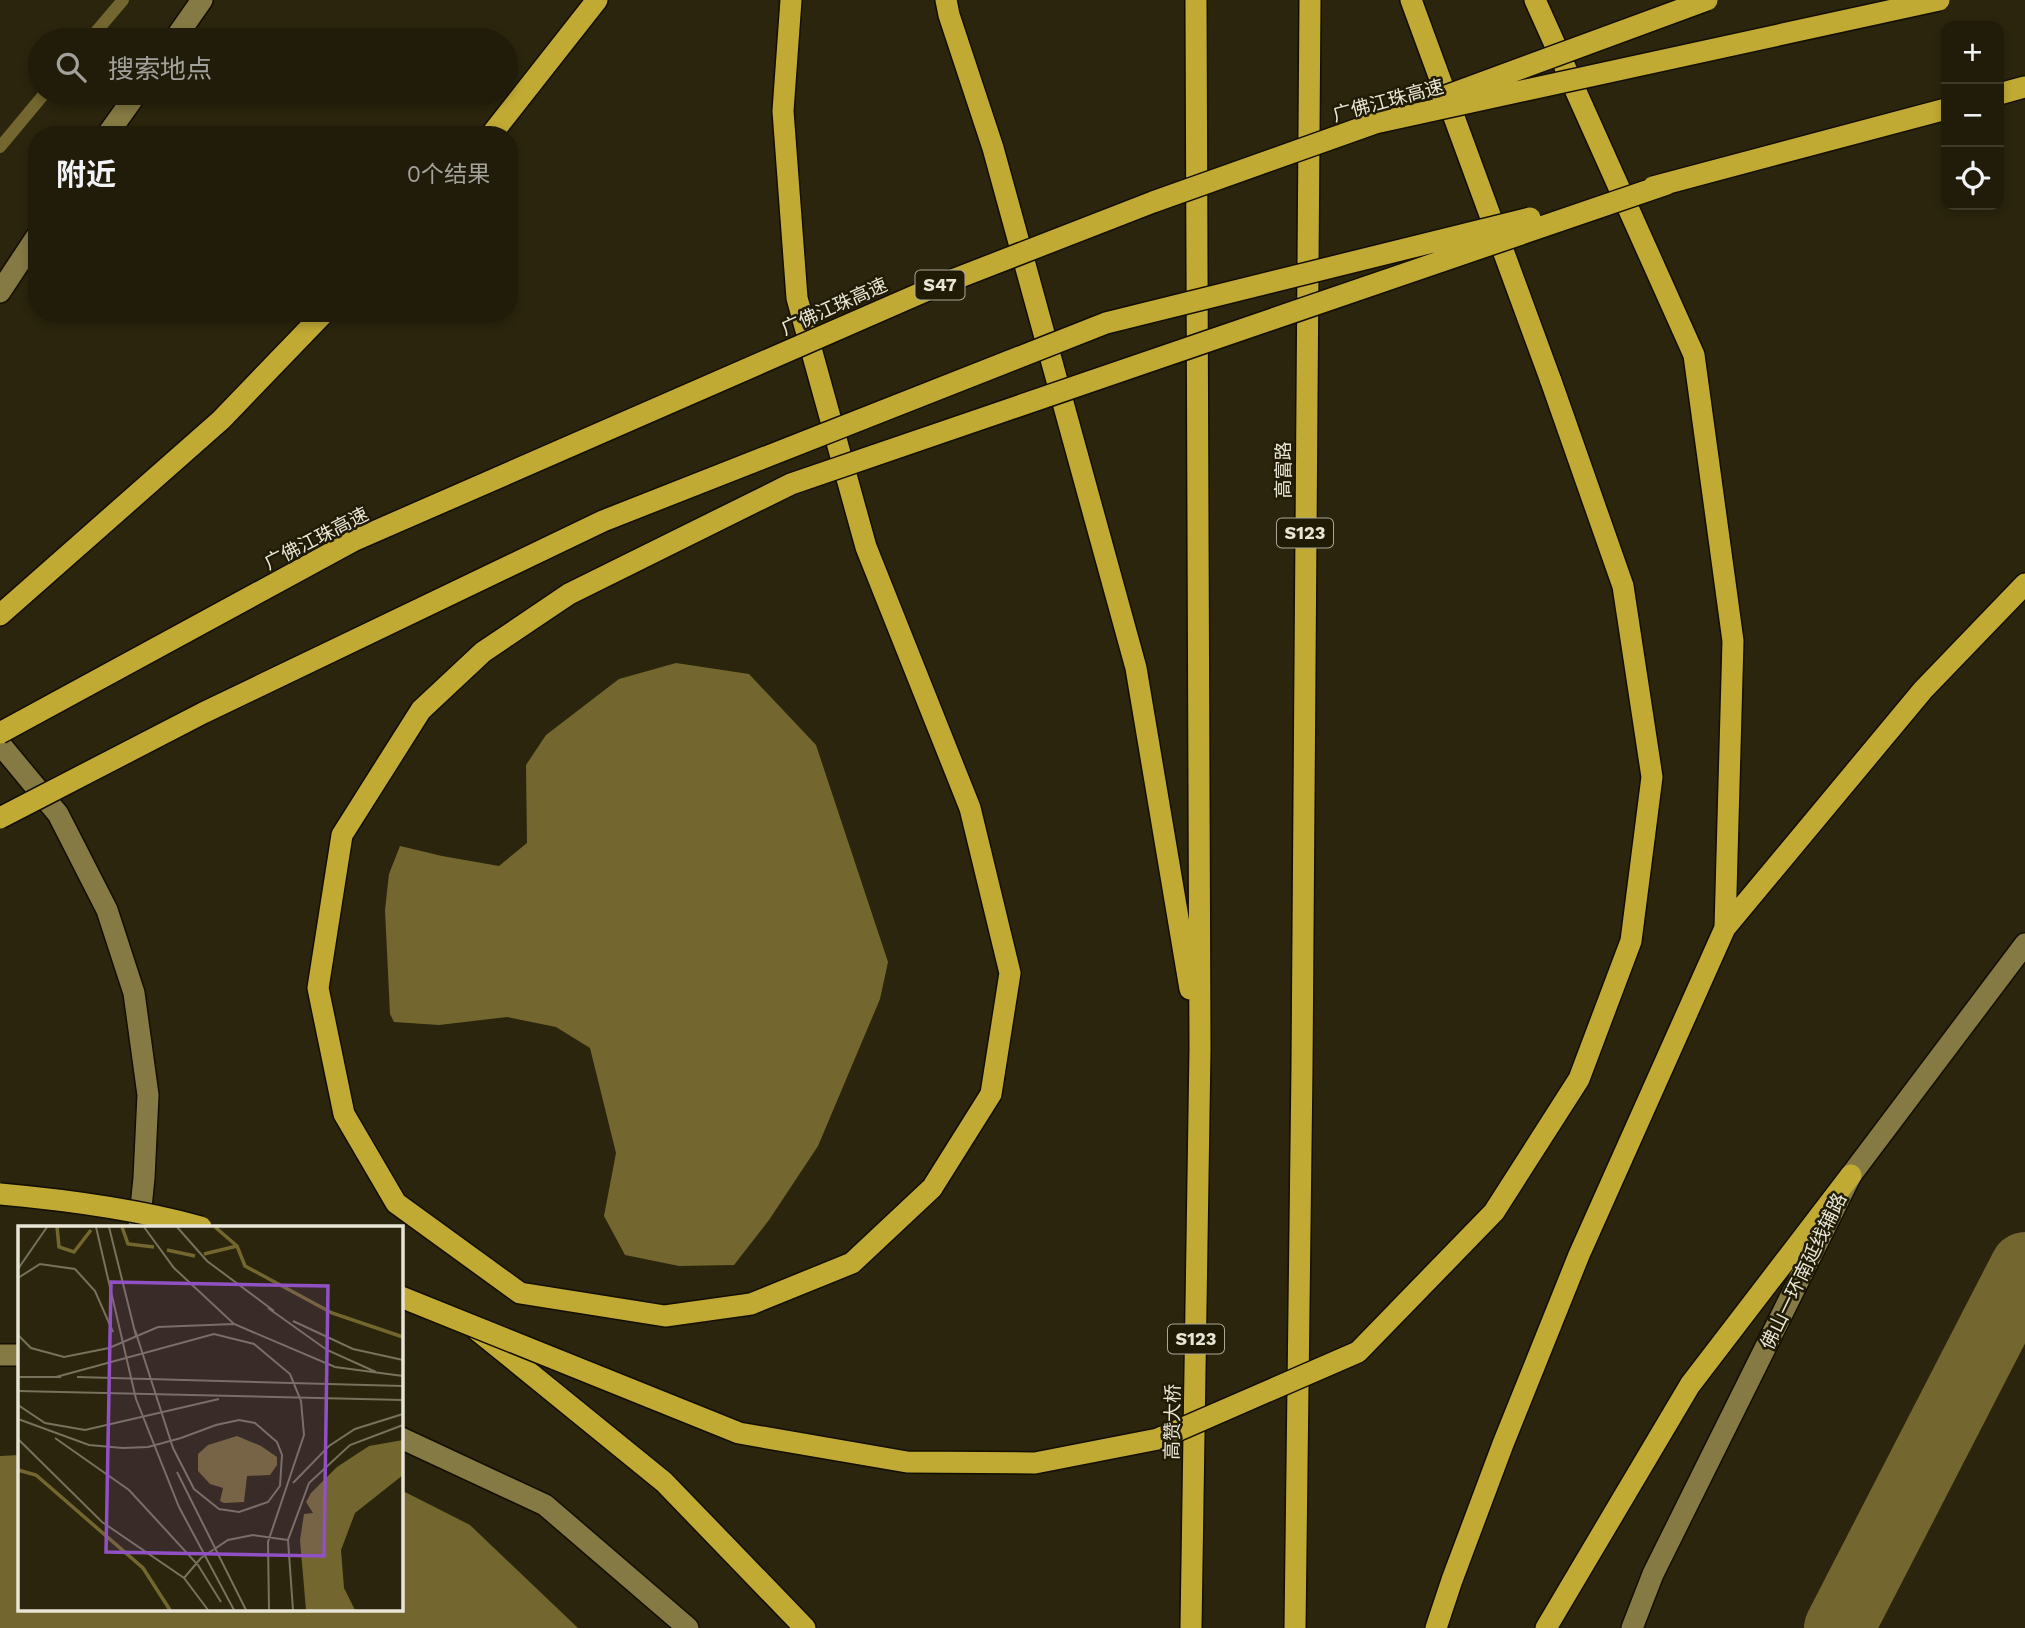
<!DOCTYPE html>
<html lang="zh">
<head>
<meta charset="utf-8">
<style>
  :root { --surface:#201c09; --page:#282512; --text:#f1f3f6; --muted:#a2a19c; --line:#3d3a2a }
  body { margin:0; font-family:"Work Sans","Noto Sans SC",sans-serif; background:var(--page); color:var(--text) }
  .controls { position:absolute; right:21px; top:21px; display:grid; overflow:hidden; border-radius:14px; box-shadow:0 4px 10px #0003 }
  .controls button { width:63px; height:63px; display:grid; place-items:center; padding:0; border:0; border-bottom:2px solid var(--line); background:var(--surface); color:var(--text); font:35px sans-serif }
  .list { margin:0; padding:0; list-style:none }
  h2 { display:flex; justify-content:space-between; align-items:center; height:91px; margin:0; padding:0 28px; font-size:30px }
  h2 small { font-size:23px; font-weight:400; color:var(--muted) }
  .icon { flex:none; width:38px; height:38px; fill:none; stroke:currentColor; stroke-width:2; stroke-linecap:round; stroke-linejoin:round }
  .map { position:relative; flex:none; width:2025px; height:1628px; overflow:hidden }
  .search { position:absolute; background:var(--surface); box-shadow:0 4px 10px #0003; left:28px; top:28px; width:490px; height:77px; display:flex; align-items:center; gap:18px; box-sizing:border-box; padding:0 24px; border-radius:38px; color:var(--muted); font-size:26px }
  .panel { position:absolute; background:var(--surface); box-shadow:0 4px 10px #0003; left:28px; top:126px; width:490px; height:196px; border-radius:28px }
  .map>svg:first-child { display:block }
  .water { fill:#73672f }
  .lines { fill:none; stroke-linecap:round; stroke-linejoin:round }
  .stream { stroke:#73672f; stroke-width:12 }
  .river { stroke:#73672f; stroke-width:70 }
  .secondary-casing { stroke:#130e00; stroke-width:24 }
  .highway-casing { stroke:#130e00; stroke-width:24 }
  .secondary { stroke:#857a44; stroke-width:21 }
  .highway { stroke:#c1aa34; stroke-width:21 }
  .highway-bridge-casing { stroke:#130e00; stroke-width:24; stroke-linecap:butt }
  .highway-bridge { stroke:#c1aa34; stroke-width:21 }
  .labels { text-anchor:middle; stroke-width:5; stroke-linejoin:round; paint-order:stroke }
  .shield { fill:#201b04; stroke:#aca897; stroke-width:2 }
  .shield-label { font-size:18px; font-weight:bold; fill:#e8e5d6 }
  .street-label { font-size:19px; fill:#e8e5d6; stroke:#201b04 }
  .inset-river { fill:none; stroke:#73672f; stroke-width:3.5 }
  .inset-road { fill:none; stroke:#76725d; stroke-width:2 }
  .view { fill:#9151c4; fill-opacity:0.15; stroke:#9151c4; stroke-width:3.5 }
  .inset-edge { fill:none; stroke:#e8e5d6; stroke-width:3.5 }
</style>
</head>
<body>
<div class="map">
<svg width="2025" height="1628" viewBox="0 0 2025 1628">
  <rect width="100%" height="100%" fill="#2a250c"/>
  <path class="water" d="M 676,663 L 749,674 L 816,745 L 888,962 L 880,999 L 818,1146 L 769,1220 L 734,1265 L 679,1266 L 625,1255 L 604,1216 L 616,1153 L 590,1048 L 556,1027 L 507,1017 L 439,1025 L 394,1022 L 390,1014 L 385,910 L 389,874 L 400,846 L 442,856 L 499,866 L 527,843 L 526,765 L 546,735 L 619,679 Z
    M 19,1455 L 19,1609 L 401,1609 L 401,1498 L 405,1492 L 470,1525 L 578,1628 L 0,1628 L 0,1456 Z"/>
  <g class="lines">
    <path class="stream" d="M 89,40 L 123,0
      M 0,147 L 45,93"/>
    <path class="river" d="M 1839,1628 L 2025,1267"/>
    <defs>
      <path id="secondary" d="M 174,40 L 202,0
        M 107,135 L 137,93
        M 0,292 L 37,236
        M 0,744 L 58,814 L 107,910 L 134,993 L 148,1095 L 144,1178 L 139,1227
        M 0,1355 L 19,1355
        M 401,1438 L 545,1505 L 688,1628
        M 1632,1628 L 1653,1574 L 1851,1175 L 2025,944"/>
      <path id="highway" d="M 791,0 L 783,111 L 797,298 L 866,547 L 970,808 L 1010,973 L 991,1094 L 932,1188
        M 946,0 L 949,15 L 993,148 L 1136,668 L 1190,989
        M 1411,0 L 1551,381
        M 1535,0 L 1694,355 L 1733,641 L 1725,928
        M 1999,94 L 2025,87
        M 491,135 L 597,0
        M 0,615 L 221,420 L 324,313
        M 477,1330 L 664,1482 L 805,1628
        M 1191,1628 L 1200,1049 L 1196,0
        M 1295,1628 L 1302,1067 L 1310,0
        M 1436,1628 L 1452,1580 L 1503,1444 L 1579,1255 L 1725,928 L 1923,690 L 2025,584
        M 1546,1628 L 1690,1385 L 1851,1175"/>
    </defs>
    <use href="#secondary" class="secondary-casing"/>
    <use href="#highway" class="highway-casing"/>
    <use href="#secondary" class="secondary"/>
    <use href="#highway" class="highway"/>
    <defs>
      <path id="highway-bridge" d="M 1443,97 L 1707,0
        M 1653,187 L 1946,109
        M 0,733 L 353,541 L 937,286 L 1153,202 L 1375,123 L 1939,0
        M 0,818 L 203,713 L 603,521 L 1106,323 L 1530,218
        M 932,1188 L 852,1263 L 751,1304 L 665,1316 L 520,1293 L 396,1203 L 344,1114 L 318,988 L 342,835 L 421,710 L 483,652 L 569,594 L 791,484 L 1667,184
        M 0,1194 C 67,1200 136,1209 201,1227
        M 401,1297 L 739,1433 L 907,1462 L 1035,1463 L 1158,1439 L 1358,1352 L 1494,1212 L 1579,1079 L 1631,941 L 1652,777 L 1623,586 L 1551,381"/>
    </defs>
    <use href="#highway-bridge" class="highway-bridge-casing"/>
    <use href="#highway-bridge" class="highway-bridge"/>
  </g>
  <g class="labels">
    <g class="shield">
      <rect x="915.5" y="270.5" width="49" height="29" rx="5"/>
      <rect x="1277" y="518.5" width="56" height="29" rx="5"/>
      <rect x="1168" y="1324.5" width="56" height="29" rx="5"/>
    </g>
    <g class="shield-label">
      <text x="940" y="291">S47</text>
      <text x="1305" y="539">S123</text>
      <text x="1196" y="1345">S123</text>
    </g>
    <g class="street-label">
      <text transform="translate(1388 100) rotate(-15)" y="7">广佛江珠高速</text>
      <text transform="translate(834 306) rotate(-24)" y="7">广佛江珠高速</text>
      <text transform="translate(1283 470) rotate(-90)" y="7">高富路</text>
      <text transform="translate(316 538) rotate(-27)" y="7">广佛江珠高速</text>
      <text transform="translate(1803 1271) rotate(-64)" y="7">佛山一环南延线辅路</text>
      <text transform="translate(1172 1422) rotate(-89)" y="7">高赞大桥</text>
    </g>
  </g>
  <g transform="translate(18 1226)">
    <rect width="385" height="385" fill="#2a250c"/>
    <path d="M 219,210 L 243,220 L 259,231 L 259,239 L 252,249 L 229,250 L 226,276 L 206,277 L 202,275 L 205,262 L 192,258 L 180,245 L 180,228 L 190,219 ZM 385,214 L 385,249 L 337,287 L 323,324 L 326,362 L 337,384 L 288,384 L 282,314 L 286,288 L 295,287 L 288,276 L 293,267 L 319,241 L 351,220 Z" fill="#73672f"/>
    <path class="inset-river" d="M 39,1 L 41,21 L 56,26 L 73,4M 104,1 L 110,18 L 136,21M 197,1 L 219,20 L 227,40 L 314,87 L 385,111M 149,24 L 177,30M 186,28 L 219,20M 0,244 L 18,249 L 125,342 L 152,384"/>
    <path class="inset-road" d="M 78,1 L 118,173 L 161,281 L 216,384M 91,1 L 118,110M 126,1 L 156,42 L 216,98 L 317,141 L 385,150M 159,1 L 189,35 L 256,85M 0,43 L 29,1M 0,52 L 22,38 L 57,43 L 77,65 L 95,106M 250,82 L 309,124 L 358,146M 275,95 L 335,123 L 385,134M 0,109 L 13,122 L 46,131 L 91,122 L 140,101 L 216,98M 0,151 L 43,151M 38,151 L 196,108 L 236,118 L 272,148 L 283,175 L 286,209 L 250,316 L 251,384M 59,151 L 385,160M 0,165 L 385,174M 0,179 L 27,197 L 67,204 L 201,173M 0,193 L 71,219 L 105,222 L 130,221 L 163,212 L 198,199 L 221,194 L 237,197 L 259,216 L 264,229 L 262,260 L 250,276 L 221,286 L 201,283 L 176,263 L 155,222 L 117,104M 37,212 L 111,264 L 180,339 L 203,376M 0,213 L 84,296 L 166,352 L 190,384M 159,246 L 228,384M 275,257 L 311,220 L 337,203 L 385,188M 166,352 L 183,332 L 210,314 L 235,309 L 270,314M 275,384 L 270,314 L 291,257 L 332,219 L 385,199"/>
    <path class="view" d="M 93,56 L 310,60 L 306,330 L 88,326 Z"/>
    <rect width="385" height="385" class="inset-edge"/>
  </g>
</svg>
<div class="controls">
<button>+</button>
<button>−</button>
<button><svg class="icon" aria-label="locate" viewBox="0 0 24 24"><circle cx="12" cy="12" r="6"/><path d="M12 2v4M12 18v4M2 12h4M18 12h4"/></svg></button>
</div>
<div class="search"><svg class="icon" aria-label="search" viewBox="0 0 24 24"><circle cx="10" cy="10" r="6"/><path d="M15 15l6 6"/></svg>搜索地点</div>
<section class="panel">
<h2>附近<small>0个结果</small></h2>
<ul class="list">
</ul>
</section>
</div>
</body>
</html>
